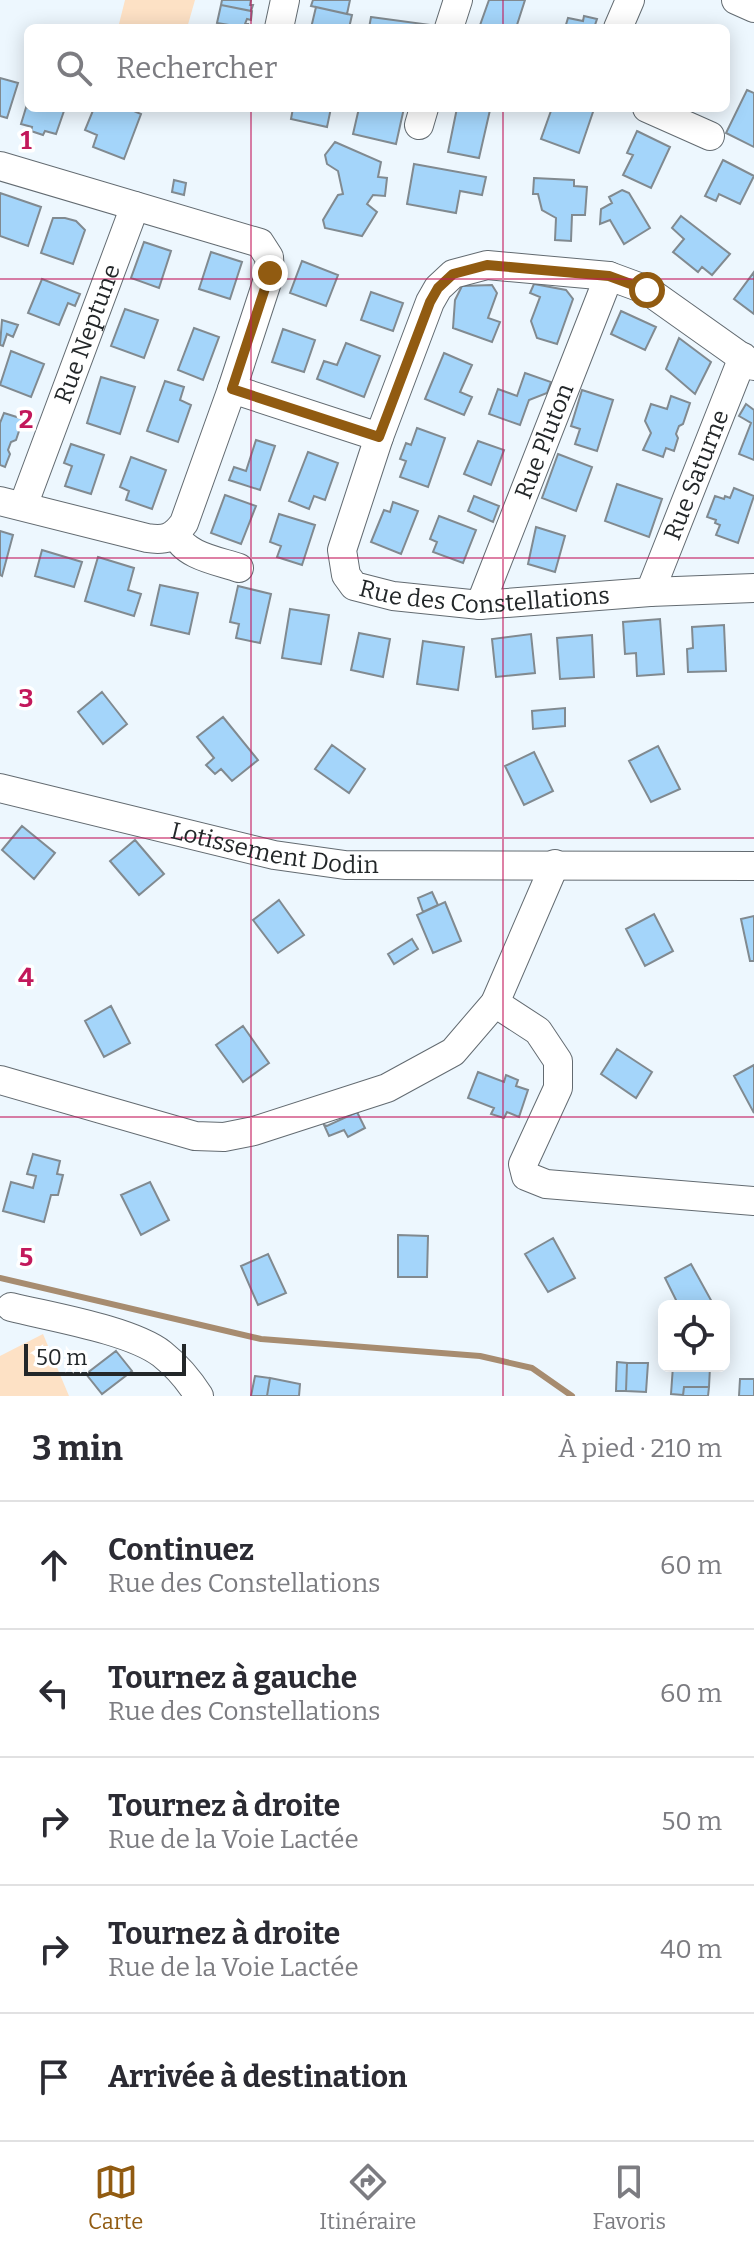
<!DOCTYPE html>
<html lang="fr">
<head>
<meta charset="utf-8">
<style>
  :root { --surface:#fff; --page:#f2f2f3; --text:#2b2b33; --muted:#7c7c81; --line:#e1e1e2; --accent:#915b11 }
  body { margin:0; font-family:Bitter,serif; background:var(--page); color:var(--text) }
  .controls { position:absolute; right:24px; bottom:24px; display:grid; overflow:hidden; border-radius:12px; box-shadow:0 4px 20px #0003 }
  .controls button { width:72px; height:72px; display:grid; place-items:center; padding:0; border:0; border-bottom:2px solid var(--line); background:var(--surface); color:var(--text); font:40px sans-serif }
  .scale { position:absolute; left:24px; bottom:20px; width:162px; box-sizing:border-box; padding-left:8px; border:4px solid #232729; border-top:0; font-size:22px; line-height:28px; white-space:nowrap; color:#232729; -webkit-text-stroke:6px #fff; paint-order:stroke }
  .stop { position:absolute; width:24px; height:24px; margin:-18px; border:6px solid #915b11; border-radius:50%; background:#fff }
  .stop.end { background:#915b11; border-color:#fff; box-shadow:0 2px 8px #0008 }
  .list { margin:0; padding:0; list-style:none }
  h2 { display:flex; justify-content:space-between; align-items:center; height:104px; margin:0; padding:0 32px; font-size:34px }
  h2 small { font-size:26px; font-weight:400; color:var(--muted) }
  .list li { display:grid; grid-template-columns:52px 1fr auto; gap:24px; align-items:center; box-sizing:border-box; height:128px; padding:0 32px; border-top:2px solid var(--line) }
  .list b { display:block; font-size:30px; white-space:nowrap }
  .list p { margin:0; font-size:26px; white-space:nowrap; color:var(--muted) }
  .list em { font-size:26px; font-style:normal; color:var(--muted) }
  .icon { flex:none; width:44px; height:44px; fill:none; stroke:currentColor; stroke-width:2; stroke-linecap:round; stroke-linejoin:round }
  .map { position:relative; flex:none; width:754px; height:1396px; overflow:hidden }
  .search { position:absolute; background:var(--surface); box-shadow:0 4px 20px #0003; left:24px; right:24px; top:24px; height:88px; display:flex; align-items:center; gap:20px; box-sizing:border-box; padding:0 28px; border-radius:12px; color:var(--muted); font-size:30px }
  .sheet { height:744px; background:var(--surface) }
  nav { display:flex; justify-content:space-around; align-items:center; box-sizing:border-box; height:112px; border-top:2px solid var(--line); background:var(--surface); font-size:22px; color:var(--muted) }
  nav a { display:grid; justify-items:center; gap:4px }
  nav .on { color:var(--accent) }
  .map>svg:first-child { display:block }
  .green { fill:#fde1c5 }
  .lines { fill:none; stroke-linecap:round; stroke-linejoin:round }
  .stream { stroke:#a78c70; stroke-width:6 }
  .building { fill:#a4d5fa; stroke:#818a90; stroke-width:2 }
  .minor-casing { stroke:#636b71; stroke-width:30 }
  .minor { stroke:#fff; stroke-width:28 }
  .route { stroke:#915b11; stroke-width:10 }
  .grid { fill:none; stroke:#c2185b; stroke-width:2; stroke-opacity:0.55 }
  .labels { text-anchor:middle; stroke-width:7; stroke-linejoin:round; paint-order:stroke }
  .street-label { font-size:24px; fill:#232729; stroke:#fff }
  .grid-label { font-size:26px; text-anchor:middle; font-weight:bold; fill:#c2185b; stroke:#fff; stroke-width:7; stroke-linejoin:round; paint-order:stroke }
</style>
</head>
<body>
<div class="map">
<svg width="754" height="1396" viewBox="0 0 754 1396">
  <rect width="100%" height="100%" fill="#edf7fe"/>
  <path class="green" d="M 125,0 L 195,0 L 187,28 L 118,28 Z
    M 43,1334 L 69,1396 L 0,1396 L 0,1356 Z"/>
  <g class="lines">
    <path class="stream" d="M 0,1278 L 261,1339 L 480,1356 L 532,1368 L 572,1396"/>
  </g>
  <path class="building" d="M 222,0 L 251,0 L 250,5 L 253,5 L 251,11 L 221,5 Z
    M 313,0 L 350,0 L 347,14 L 311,6 Z
    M 489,0 L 525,0 L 516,28 L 479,28 Z
    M 221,5 L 252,11 L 251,20 L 247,19 L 245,24 L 248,24 L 247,28 L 217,23 Z
    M 316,7 L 352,15 L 349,28 L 311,28 Z
    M 584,16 L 597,19 L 594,28 L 565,28 L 568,18 L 583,21 Z
    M 371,17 L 438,26 L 437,28 L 369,28 Z
    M 0,78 L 18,83 L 7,118 L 0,116 Z
    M 747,90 L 754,93 L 754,147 L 726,133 Z
    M 28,101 L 28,108 L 65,108 L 56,134 L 45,131 L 43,135 L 31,131 L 32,127 L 21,124 Z
    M 94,108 L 127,108 L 141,114 L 124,159 L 93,147 L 97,135 L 85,130 Z
    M 293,108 L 331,108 L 327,127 L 291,119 Z
    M 359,108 L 404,108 L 396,144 L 353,134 Z
    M 457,108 L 480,108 L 490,110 L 479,158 L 448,152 Z
    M 552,108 L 594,109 L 579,153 L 541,139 Z
    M 637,131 L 670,147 L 651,188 L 623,175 L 633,155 L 627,153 Z
    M 335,142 L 381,162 L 378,177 L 387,178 L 385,196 L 373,195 L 367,204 L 377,212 L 362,236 L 325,228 L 323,220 L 338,195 L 343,194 L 338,171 L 327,164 L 325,155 Z
    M 723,160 L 754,176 L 740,204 L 719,194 L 716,201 L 705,196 Z
    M 414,164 L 486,177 L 482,195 L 460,191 L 456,213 L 407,204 Z
    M 534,178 L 574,180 L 574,186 L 587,187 L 585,215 L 572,215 L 571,241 L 555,240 L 556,218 L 542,210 L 538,194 L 533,194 Z
    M 174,180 L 186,183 L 184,195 L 172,192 Z
    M 622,190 L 629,193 L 650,228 L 624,244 L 610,220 L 600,224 L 601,209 L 612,203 L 609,197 Z
    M 0,193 L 41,207 L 28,246 L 0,236 Z
    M 681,216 L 730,254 L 712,275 L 702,267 L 698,272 L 673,252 L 684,239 L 672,228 Z
    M 53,218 L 65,218 L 76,221 L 85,230 L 73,264 L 41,253 Z
    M 144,242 L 171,251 L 159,288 L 131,278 Z
    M 211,252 L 242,262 L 230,299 L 199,289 Z
    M 302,261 L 338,275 L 326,306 L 290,293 Z
    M 754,272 L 754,314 L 734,299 Z
    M 42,279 L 80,294 L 75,306 L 68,303 L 59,325 L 28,313 Z
    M 534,284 L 566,290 L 573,299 L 557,344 L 537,338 L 531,321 L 540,297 L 530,293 Z
    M 492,285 L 497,293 L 488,318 L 500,322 L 492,342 L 453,328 L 455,300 L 462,286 Z
    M 371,292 L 403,303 L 393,331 L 361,320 Z
    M 125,309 L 158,320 L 144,358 L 111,346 Z
    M 621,311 L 656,327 L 645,350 L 611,334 Z
    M 2,320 L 18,325 L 13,337 L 7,334 L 3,346 L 0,345 Z
    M 194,328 L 219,337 L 203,380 L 178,370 Z
    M 283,329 L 315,340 L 304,372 L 272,362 Z
    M 679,338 L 711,362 L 695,394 L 666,369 Z
    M 346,343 L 380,356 L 364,397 L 317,379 L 324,361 L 337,365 Z
    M 11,351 L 44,364 L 31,397 L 0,385 Z
    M 444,353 L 472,365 L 460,392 L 472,397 L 464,415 L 425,399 Z
    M 525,373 L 551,382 L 547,393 L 529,400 L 520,425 L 489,414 L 498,389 L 517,396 Z
    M 101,377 L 135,387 L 120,434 L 87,423 Z
    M 165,381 L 184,387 L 180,400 L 191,405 L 178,442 L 147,431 Z
    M 582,390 L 613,400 L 597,451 L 575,444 L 580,429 L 571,426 Z
    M 671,396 L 690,403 L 683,424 L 679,426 L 676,434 L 678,438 L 674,451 L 666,448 L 663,457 L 643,450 L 651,433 L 645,421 L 651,404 L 667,409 Z
    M 746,404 L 754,410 L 754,460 L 739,454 L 751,423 L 739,416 Z
    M 4,413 L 23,419 L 16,440 L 11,442 L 8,450 L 10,454 L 5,467 L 0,465 L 0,423 Z
    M 417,428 L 445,438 L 428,487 L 400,477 L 406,461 L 400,459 L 406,443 L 411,445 Z
    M 256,440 L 275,446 L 260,490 L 229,480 L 234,467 L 246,471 Z
    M 478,441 L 504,450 L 491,485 L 464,474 Z
    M 71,444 L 104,455 L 91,494 L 65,486 L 72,466 L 64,463 Z
    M 308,452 L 338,463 L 325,500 L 314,496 L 309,509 L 289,501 Z
    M 558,454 L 592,467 L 576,511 L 542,498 Z
    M 131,457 L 166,470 L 152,509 L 126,500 L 129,491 L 120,487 Z
    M 617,484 L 662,499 L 649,537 L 605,521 Z
    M 734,488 L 754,496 L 738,543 L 716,535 L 720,525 L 715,523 L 716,520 L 707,517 L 715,496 L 724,499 L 725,496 L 730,498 Z
    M 225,495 L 256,506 L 241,544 L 211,533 Z
    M 474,496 L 499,506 L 493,522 L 468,511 Z
    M 393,502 L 418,511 L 401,554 L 371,542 L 384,510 L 390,512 Z
    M 279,514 L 315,525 L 302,565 L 277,557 L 281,546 L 270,542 Z
    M 439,516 L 476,530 L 463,563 L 433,552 L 437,542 L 430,539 Z
    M 536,527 L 565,536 L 555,572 L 528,564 Z
    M 0,531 L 13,535 L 2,576 L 0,575 Z
    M 42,550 L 82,562 L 74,587 L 35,576 Z
    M 98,557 L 134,568 L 128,590 L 141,594 L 134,616 L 85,601 Z
    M 160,585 L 198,593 L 189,634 L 151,625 Z
    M 238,586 L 271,594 L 260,643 L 236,638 L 239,624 L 230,622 Z
    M 290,609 L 329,615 L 321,664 L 282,658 Z
    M 660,619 L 664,674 L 637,676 L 636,653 L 625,654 L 623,622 Z
    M 724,625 L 726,671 L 688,672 L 687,649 L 693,648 L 692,627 Z
    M 359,633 L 390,639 L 383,677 L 351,670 Z
    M 531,634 L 535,673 L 496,677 L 492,639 Z
    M 592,635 L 594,677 L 560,679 L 557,638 Z
    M 423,641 L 464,647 L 458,690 L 417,684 Z
    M 102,692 L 127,724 L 103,744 L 78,712 Z
    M 565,708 L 565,726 L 533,729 L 532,711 Z
    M 223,717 L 258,760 L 232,781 L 221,769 L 215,774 L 206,765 L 214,758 L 197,737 Z
    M 332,745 L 365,769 L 349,793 L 315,769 Z
    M 658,746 L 680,789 L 651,802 L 629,761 Z
    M 534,752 L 553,791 L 524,805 L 505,766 Z
    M 22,826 L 55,853 L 34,879 L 2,850 Z
    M 135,840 L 164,874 L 139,895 L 110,861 Z
    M 432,892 L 438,905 L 423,912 L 418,898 Z
    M 279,900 L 304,935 L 278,953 L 253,920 Z
    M 445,902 L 461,941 L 433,953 L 417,915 Z
    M 654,914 L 673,951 L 645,966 L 626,929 Z
    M 754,916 L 754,961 L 750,961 L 741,919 Z
    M 412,939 L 418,949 L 394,964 L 388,954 Z
    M 111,1006 L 130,1043 L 104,1057 L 85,1021 Z
    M 243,1026 L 269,1063 L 243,1082 L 216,1045 Z
    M 617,1049 L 652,1072 L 636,1098 L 601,1074 Z
    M 754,1065 L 754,1113 L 734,1076 Z
    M 478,1072 L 504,1082 L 506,1075 L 518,1080 L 516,1086 L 528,1090 L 519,1117 L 507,1112 L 504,1118 L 491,1114 L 494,1108 L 468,1098 Z
    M 357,1112 L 365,1128 L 348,1137 L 344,1130 L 329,1136 L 324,1125 L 327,1126 Z
    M 33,1154 L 60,1161 L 57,1174 L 63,1175 L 58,1195 L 51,1195 L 44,1222 L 3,1211 L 11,1182 L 33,1188 L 36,1176 L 27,1174 Z
    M 150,1182 L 169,1220 L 141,1235 L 121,1195 Z
    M 398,1235 L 428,1236 L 427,1277 L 398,1277 Z
    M 553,1238 L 575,1278 L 548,1292 L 525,1254 Z
    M 268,1254 L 286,1293 L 258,1305 L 241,1266 Z
    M 691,1264 L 712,1302 L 704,1306 L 679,1306 L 665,1278 Z
    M 116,1351 L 132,1371 L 102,1394 L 86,1374 Z
    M 617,1362 L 627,1363 L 626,1391 L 616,1391 Z
    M 627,1363 L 648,1363 L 646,1392 L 626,1391 Z
    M 673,1366 L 710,1367 L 709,1387 L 684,1387 L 683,1395 L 671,1394 Z
    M 255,1376 L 270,1378 L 267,1396 L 251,1396 Z
    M 270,1378 L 300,1384 L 299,1396 L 267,1396 Z
    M 740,1379 L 754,1379 L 754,1396 L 739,1396 Z
    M 684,1387 L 709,1387 L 708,1396 L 683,1396 Z"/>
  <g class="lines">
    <defs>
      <g id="minor">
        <path d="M 736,0 L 754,8"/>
        <path d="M 279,28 L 285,0"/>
        <path d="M 449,28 L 458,0"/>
        <path d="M 618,28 L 630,0"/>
        <path d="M 647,108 L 710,136"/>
        <path d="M 419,125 L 424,108"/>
        <path d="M 0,166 L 260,243 L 269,257 L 270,273 L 232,389 L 184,523 C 173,538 165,541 147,538 L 0,501"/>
        <path id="s1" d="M 754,366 L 647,290 L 609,276 L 487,265 L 453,274 L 438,288 L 430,302 L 379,437 L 342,550 L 346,575 L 354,586 L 393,596 L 480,605 L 650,592 L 754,588"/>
        <path d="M 232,389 L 379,437"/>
        <path id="s2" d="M 23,506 L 135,206"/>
        <path d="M 176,534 C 184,556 219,561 239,568"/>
        <path id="s3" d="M 650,592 L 743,357"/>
        <path id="s4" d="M 480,605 L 609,276"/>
        <path id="s5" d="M 0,788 L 274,855 L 345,865 L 754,866"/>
        <path d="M 495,1003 L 538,1031 L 558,1061 L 558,1088 L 523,1164 L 526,1176 L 546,1184 L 754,1201"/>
        <path d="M 0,1080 L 195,1136 L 224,1137 L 254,1131 L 387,1088 L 453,1052 L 495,1003 L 555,864"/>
        <path d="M 11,1307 C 51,1317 131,1330 162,1354 C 177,1366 189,1380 199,1396"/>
      </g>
    </defs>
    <use href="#minor" class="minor-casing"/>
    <use href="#minor" class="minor"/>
  </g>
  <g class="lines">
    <path class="route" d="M 270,273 L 232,389 L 379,437 L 430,302 L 438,288 L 453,274 L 487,265 L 609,276 L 647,290"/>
  </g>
  <path class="grid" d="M 251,0 L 251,28M 503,0 L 503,28M 251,108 L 251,1396M 503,108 L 503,1396M 0,279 L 754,279M 0,558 L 754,558M 0,838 L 754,838M 0,1117 L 754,1117"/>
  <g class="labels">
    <g class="street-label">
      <text dy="8" stroke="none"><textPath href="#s2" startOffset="184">Rue Neptune</textPath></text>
      <text dy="8" stroke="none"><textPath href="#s4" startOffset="176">Rue Pluton</textPath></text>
      <text dy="8" stroke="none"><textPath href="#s3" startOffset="126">Rue Saturne</textPath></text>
      <text dy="8" stroke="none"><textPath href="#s1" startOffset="800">Rue des Constellations</textPath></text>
      <text dy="8" stroke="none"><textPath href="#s5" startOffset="282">Lotissement Dodin</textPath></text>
    </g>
  </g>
  <g class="grid-label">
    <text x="26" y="149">1</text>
    <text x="26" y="428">2</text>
    <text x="26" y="707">3</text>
    <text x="26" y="986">4</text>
    <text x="26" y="1266">5</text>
  </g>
</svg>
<div class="controls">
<button><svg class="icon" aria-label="locate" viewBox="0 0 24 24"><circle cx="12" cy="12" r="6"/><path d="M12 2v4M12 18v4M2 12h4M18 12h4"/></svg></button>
</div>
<div class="scale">50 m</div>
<div class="stop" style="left:647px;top:290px"></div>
<div class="stop end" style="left:270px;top:273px"></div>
<div class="search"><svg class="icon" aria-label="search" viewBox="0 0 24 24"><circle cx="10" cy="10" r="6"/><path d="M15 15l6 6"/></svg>Rechercher</div>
</div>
<section class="sheet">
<h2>3 min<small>À pied · 210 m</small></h2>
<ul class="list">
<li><svg class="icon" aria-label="ahead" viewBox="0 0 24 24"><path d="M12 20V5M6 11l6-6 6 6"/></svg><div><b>Continuez</b><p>Rue des Constellations</p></div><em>60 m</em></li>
<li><svg class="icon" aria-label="left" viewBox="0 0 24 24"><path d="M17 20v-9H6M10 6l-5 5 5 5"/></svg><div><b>Tournez à gauche</b><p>Rue des Constellations</p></div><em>60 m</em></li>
<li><svg class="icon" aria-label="right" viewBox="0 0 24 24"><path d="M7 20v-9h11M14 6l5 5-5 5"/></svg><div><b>Tournez à droite</b><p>Rue de la Voie Lactée</p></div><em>50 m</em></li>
<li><svg class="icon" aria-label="right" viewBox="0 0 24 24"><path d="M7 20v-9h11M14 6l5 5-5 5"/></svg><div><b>Tournez à droite</b><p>Rue de la Voie Lactée</p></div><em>40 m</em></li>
<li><svg class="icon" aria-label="arrive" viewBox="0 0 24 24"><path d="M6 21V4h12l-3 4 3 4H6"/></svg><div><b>Arrivée à destination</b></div></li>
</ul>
</section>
<nav>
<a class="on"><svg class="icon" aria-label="map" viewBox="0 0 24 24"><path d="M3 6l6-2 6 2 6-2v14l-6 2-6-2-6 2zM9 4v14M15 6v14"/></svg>Carte</a>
<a><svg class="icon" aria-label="directions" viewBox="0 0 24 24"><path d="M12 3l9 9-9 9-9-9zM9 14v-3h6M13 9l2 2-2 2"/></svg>Itinéraire</a>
<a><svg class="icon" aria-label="saved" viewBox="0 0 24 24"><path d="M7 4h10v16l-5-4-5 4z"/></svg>Favoris</a>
</nav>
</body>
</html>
